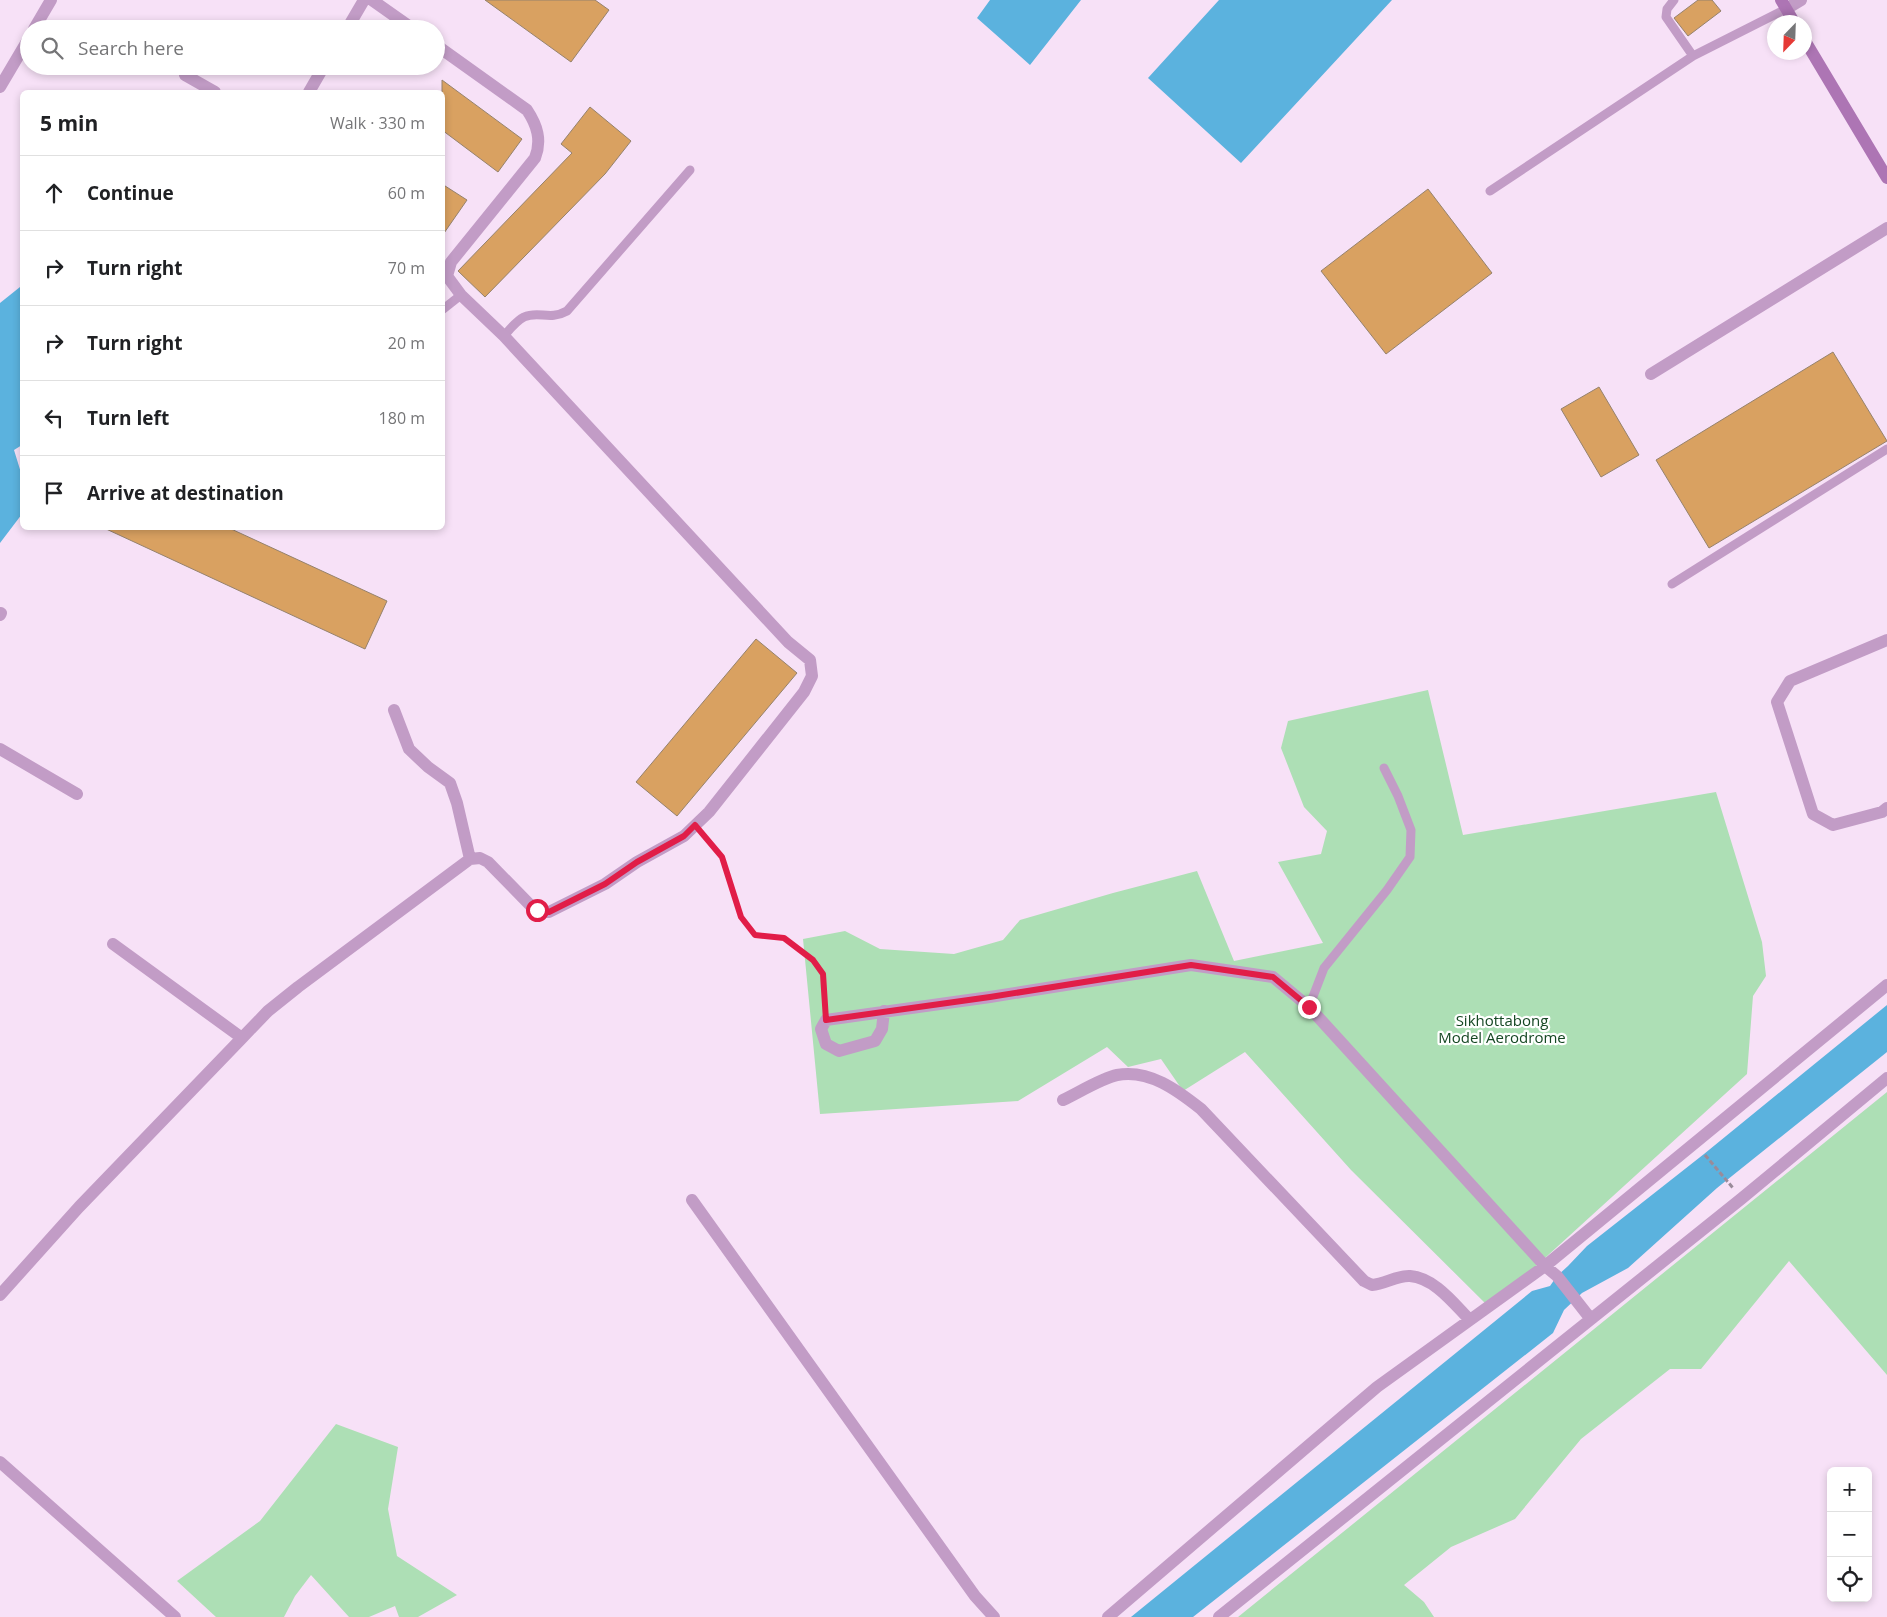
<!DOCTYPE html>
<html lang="en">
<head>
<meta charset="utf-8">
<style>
  :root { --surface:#fff; --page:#f2f2f2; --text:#202124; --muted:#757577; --line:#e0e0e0 }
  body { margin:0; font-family:"Open Sans",sans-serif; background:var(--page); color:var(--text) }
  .controls { position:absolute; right:15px; bottom:15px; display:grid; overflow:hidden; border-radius:8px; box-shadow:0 2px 8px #0003 }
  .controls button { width:45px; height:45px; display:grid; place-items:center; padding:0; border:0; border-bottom:1px solid var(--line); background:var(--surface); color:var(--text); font:25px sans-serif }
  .compass { position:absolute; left:1767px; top:15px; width:45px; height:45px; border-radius:50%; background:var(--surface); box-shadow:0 2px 8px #0003; rotate:203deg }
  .stop { position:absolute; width:15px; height:15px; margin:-11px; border:4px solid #e11d48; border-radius:50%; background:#fff }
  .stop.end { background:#e11d48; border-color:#fff; box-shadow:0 1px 5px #0008 }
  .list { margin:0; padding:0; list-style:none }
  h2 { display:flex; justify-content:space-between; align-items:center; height:65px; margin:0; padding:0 20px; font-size:21px }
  h2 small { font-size:16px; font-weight:400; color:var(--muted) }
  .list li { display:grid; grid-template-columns:32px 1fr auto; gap:15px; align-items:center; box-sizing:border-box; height:75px; padding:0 20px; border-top:1px solid var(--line) }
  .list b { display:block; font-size:19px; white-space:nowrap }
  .list em { font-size:16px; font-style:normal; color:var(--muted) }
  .icon { flex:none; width:28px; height:28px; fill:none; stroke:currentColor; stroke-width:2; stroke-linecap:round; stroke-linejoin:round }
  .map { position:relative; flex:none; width:1887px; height:1617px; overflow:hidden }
  .search { position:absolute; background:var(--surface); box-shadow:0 2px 8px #0003; left:20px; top:20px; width:425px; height:55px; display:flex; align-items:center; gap:12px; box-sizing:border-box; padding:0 18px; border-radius:28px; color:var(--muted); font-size:19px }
  .panel { position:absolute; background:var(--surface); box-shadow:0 2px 8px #0003; left:20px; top:90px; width:425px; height:440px; border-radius:8px }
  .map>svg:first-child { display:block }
  .green { fill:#addfb5 }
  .water { fill:#5bb2de }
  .building { fill:#d9a161; stroke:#95826d }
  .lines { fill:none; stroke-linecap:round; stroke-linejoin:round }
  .path { stroke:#9a8b9a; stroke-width:3; stroke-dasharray:5 2.5; stroke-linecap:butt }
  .service { stroke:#c29cc6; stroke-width:9 }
  .minor { stroke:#c29cc6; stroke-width:12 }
  .secondary { stroke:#ad75b4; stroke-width:12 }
  .route { stroke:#e11d48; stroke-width:6 }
  .labels { text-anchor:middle; stroke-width:4.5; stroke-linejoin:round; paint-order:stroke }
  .park-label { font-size:15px; fill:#154723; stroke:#fff }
</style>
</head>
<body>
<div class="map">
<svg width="1887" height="1617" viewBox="0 0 1887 1617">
  <rect width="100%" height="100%" fill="#f7e1f7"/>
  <path class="green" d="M 1428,690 L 1463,835 L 1716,792 L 1762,942 L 1766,976 L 1753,996 L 1747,1074 L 1490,1308 L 1351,1170 L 1245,1052 L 1183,1091 L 1161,1059 L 1128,1067 L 1107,1047 L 1018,1101 L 820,1114 L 803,939 L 845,931 L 880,949 L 954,954 L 1003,940 L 1020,920 L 1113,893 L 1197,871 L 1234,961 L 1323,943 L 1278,862 L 1321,854 L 1327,831 L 1304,807 L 1281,748 L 1288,721 Z
    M 1887,1092 L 1887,1375 L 1789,1261 L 1701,1369 L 1670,1369 L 1581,1439 L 1515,1519 L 1451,1547 L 1404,1585 L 1424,1602 L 1434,1617 L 1238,1617 Z
    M 336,1424 L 398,1447 L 388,1509 L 397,1556 L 457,1595 L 418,1617 L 399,1617 L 395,1606 L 369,1617 L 349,1617 L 311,1575 L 295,1596 L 284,1617 L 216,1617 L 177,1581 L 260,1521 Z"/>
  <path class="water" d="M 990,0 L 1081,0 L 1030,65 L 977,18 Z
    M 1219,0 L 1392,0 L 1241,163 L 1148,78 Z
    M 20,287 L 22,289 L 22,445 L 14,450 L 22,476 L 22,514 L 0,543 L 0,303 Z
    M 1887,1005 L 1887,1052 L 1717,1188 L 1628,1268 L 1582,1293 L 1564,1310 L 1553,1333 L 1193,1617 L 1131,1617 L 1532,1291 L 1550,1286 L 1557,1276 L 1568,1266 L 1587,1246 L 1704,1154 Z"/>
  <path class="building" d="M 485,0 L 595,0 L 609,10 L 571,62 Z
    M 1698,0 L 1712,0 L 1721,11 L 1688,36 L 1674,18 Z
    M 442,80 L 522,139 L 498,172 L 442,130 Z
    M 590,107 L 631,141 L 605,174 L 485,297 L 458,271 L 572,153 L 561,144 Z
    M 442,184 L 467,200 L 442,236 Z
    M 1428,189 L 1492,273 L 1386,354 L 1321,271 Z
    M 1833,352 L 1887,441 L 1709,548 L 1656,460 Z
    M 1599,387 L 1639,455 L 1601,477 L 1561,409 Z
    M 104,528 L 229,528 L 387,601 L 365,649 Z
    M 756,639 L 797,673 L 677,816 L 636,782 Z"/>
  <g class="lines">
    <path class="path" d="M 704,836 L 722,857 L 741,917 L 755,935 L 784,938 L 813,959 L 823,974 L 825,1006
      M 1705,1155 L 1733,1188"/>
    <path class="service" d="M 1674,0 L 1667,9 L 1666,17 L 1693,56
      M 1490,191 L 1693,56 L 1786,9
      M 442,310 L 461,295
      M 504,336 C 510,329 516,321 524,317 C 539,310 549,321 567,311 L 690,170
      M 1672,584 L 1887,449
      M 1309,1007 L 1324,968 L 1387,890 L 1410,857 L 1411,830 L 1398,796 L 1384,768"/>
    <path class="minor" d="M 372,0 L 413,29
      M 1786,9 L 1801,0
      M 34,29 L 51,0
      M 347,29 L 364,0
      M 185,75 L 215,92
      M 0,87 L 29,38
      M 309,92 L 324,66
      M 1651,374 L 1887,228
      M 0,615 L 1,613
      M 1887,640 L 1790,681 L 1777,702 L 1813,814 L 1833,825 L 1882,812 L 1887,808
      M 394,710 L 409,749 L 428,767 L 450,783 L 457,803 L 470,859
      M 0,749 L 77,794
      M 113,944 L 242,1038
      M 884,1011 L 882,1029 L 875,1041 L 839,1051 L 826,1044 L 821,1029 L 826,1020 L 990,997 L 1191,965 L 1273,977 L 1309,1007 L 1545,1266 L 1557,1276 L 1590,1318
      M 1063,1100 C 1078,1093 1102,1078 1117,1075 C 1149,1069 1177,1090 1201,1109 L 1364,1281 L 1372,1285 C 1385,1284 1398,1275 1410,1276 C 1435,1278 1454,1304 1470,1320
      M 692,1200 L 975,1596 L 994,1617
      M 0,1295 L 79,1207 L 242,1038 L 268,1011 L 298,987 L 470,859 L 480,858 L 488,862 L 533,908 L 542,912 L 549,912 L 605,884 L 637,862 L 684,836 L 709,812 L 804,692 L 812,676 L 810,660 L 788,642 L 504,336 L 461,295 L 447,276 L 451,262 L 535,158 C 542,140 537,125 527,110 L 436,45
      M 0,1462 L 175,1617
      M 1108,1617 L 1377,1387 L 1545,1266 L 1887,985
      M 1219,1617 L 1741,1199 L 1887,1078"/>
    <path class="secondary" d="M 1781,0 L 1794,22
      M 1804,39 L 1887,178"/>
  </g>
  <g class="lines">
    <path class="route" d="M 537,910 L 549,912 L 605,884 L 637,862 L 684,836 L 695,825 L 722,857 L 741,917 L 755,935 L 784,938 L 813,960 L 823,974 L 826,1020 L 990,997 L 1191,965 L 1273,977 L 1309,1007"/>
  </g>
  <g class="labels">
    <g class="park-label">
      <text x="1502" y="1026">Sikhottabong<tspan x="1502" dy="17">Model Aerodrome</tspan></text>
    </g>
  </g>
</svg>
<div class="controls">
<button>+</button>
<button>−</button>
<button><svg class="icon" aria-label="locate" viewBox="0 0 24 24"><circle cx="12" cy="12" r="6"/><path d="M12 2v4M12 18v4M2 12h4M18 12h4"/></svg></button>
</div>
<svg class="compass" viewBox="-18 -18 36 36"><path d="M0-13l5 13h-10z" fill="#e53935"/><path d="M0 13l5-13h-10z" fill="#757577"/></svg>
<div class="stop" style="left:537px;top:910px"></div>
<div class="stop end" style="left:1309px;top:1007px"></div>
<div class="search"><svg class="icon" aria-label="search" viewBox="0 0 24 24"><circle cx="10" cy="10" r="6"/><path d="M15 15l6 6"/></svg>Search here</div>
<section class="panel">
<h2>5 min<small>Walk · 330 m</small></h2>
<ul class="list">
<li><svg class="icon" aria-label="ahead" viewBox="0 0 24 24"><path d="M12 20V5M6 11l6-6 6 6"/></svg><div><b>Continue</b></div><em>60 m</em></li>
<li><svg class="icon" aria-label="right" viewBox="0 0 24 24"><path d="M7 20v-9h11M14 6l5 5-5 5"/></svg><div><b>Turn right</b></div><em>70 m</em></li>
<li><svg class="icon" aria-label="right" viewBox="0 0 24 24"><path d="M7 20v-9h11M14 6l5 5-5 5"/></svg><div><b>Turn right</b></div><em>20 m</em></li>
<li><svg class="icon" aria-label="left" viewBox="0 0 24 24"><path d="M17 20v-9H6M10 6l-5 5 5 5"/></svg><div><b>Turn left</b></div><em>180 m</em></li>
<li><svg class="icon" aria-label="arrive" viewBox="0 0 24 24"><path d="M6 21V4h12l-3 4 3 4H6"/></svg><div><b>Arrive at destination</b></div></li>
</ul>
</section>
</div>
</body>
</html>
